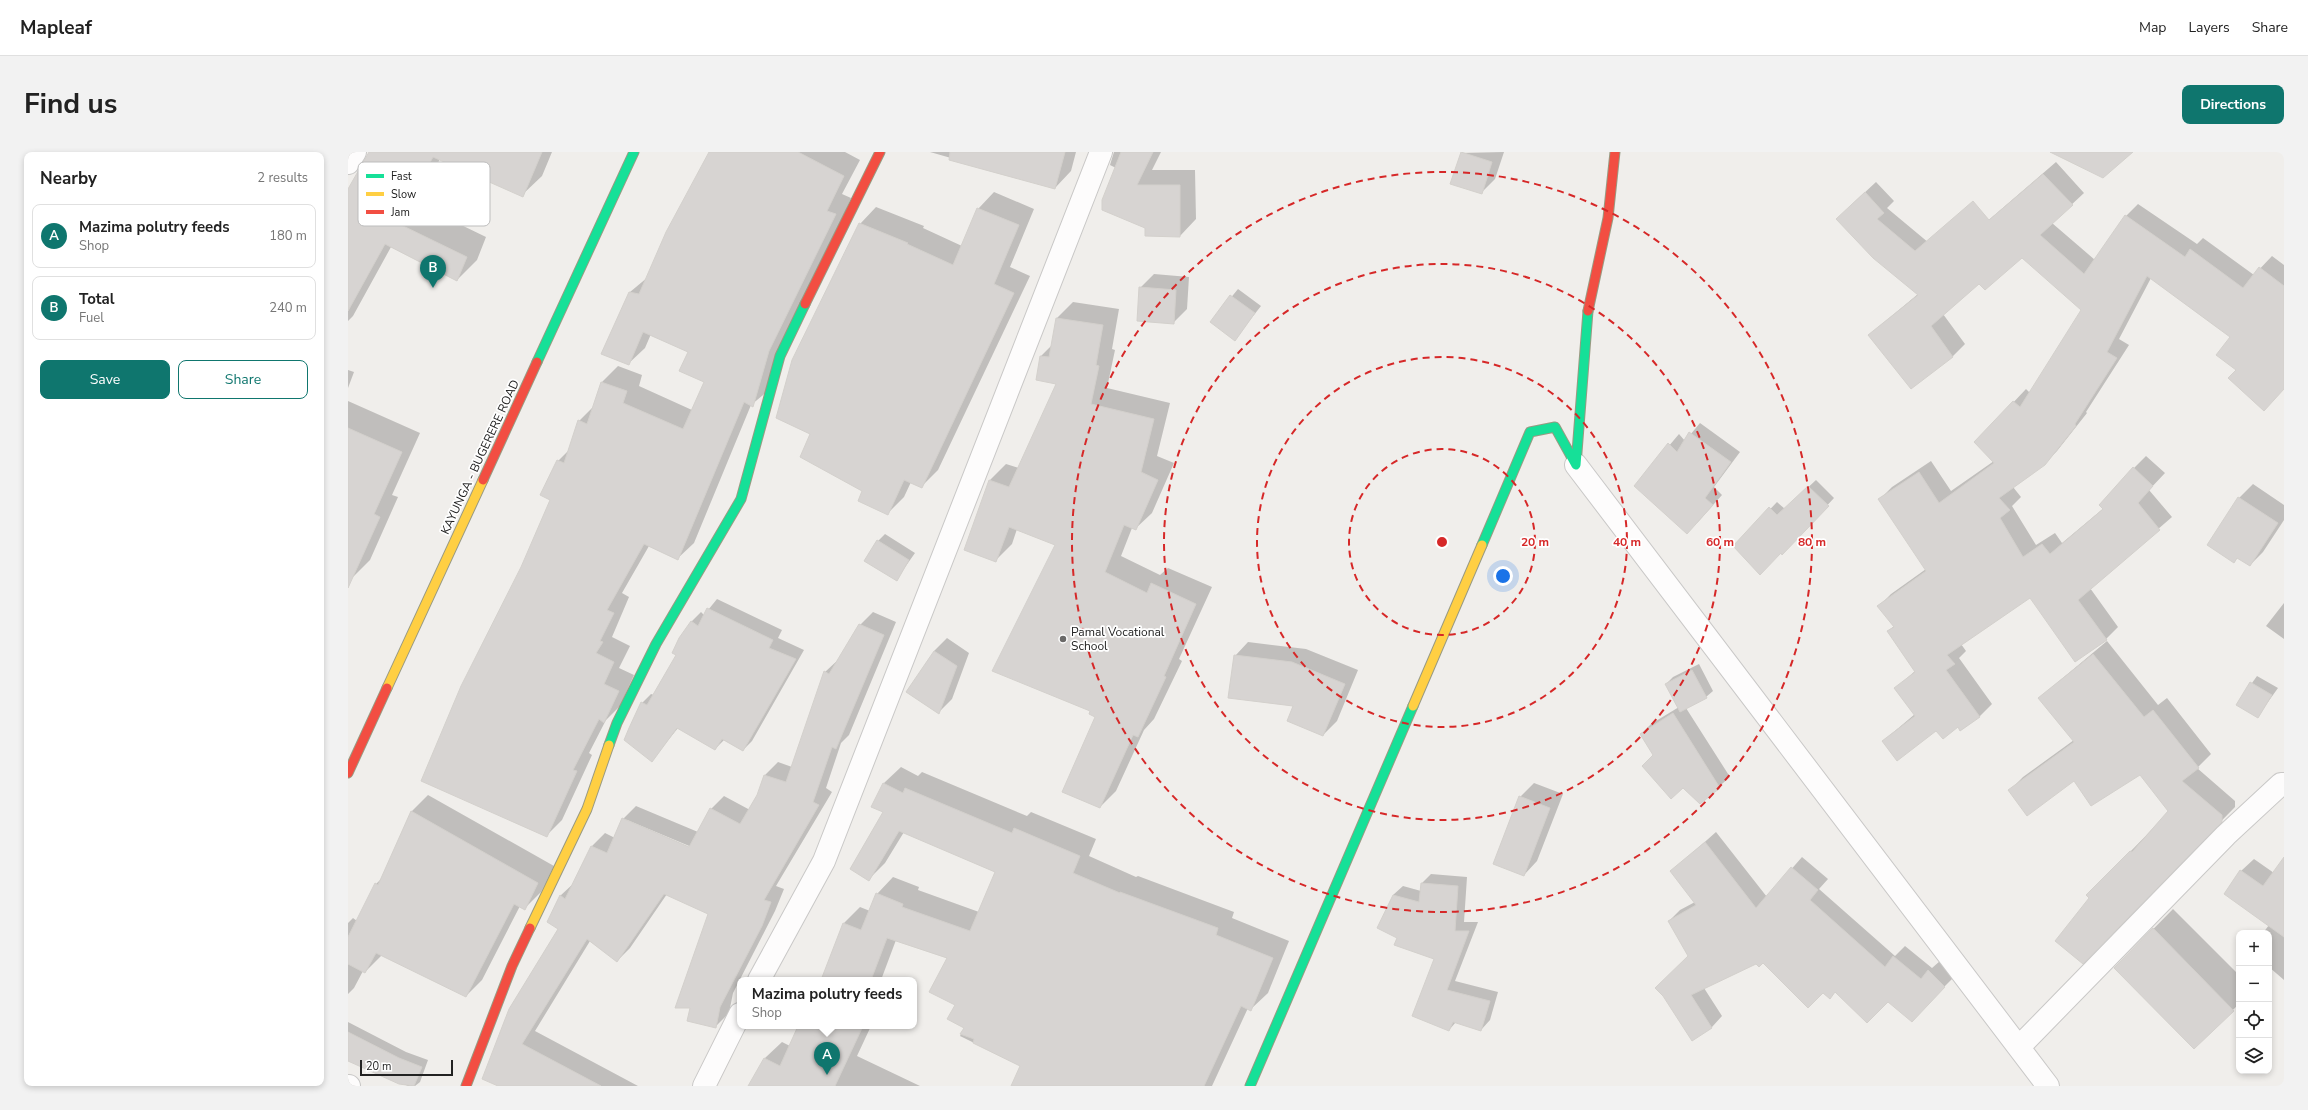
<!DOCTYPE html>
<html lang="en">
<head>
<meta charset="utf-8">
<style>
  :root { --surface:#fff; --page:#f2f2f2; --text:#222; --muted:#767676; --line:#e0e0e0; --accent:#0f766e }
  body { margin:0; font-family:"Nunito Sans",sans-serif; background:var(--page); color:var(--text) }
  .controls { position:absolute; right:12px; bottom:12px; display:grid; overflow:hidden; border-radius:8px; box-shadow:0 2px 6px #0003 }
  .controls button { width:36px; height:36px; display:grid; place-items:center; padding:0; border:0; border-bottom:1px solid var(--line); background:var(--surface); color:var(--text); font:20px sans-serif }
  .scale { position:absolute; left:12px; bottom:10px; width:93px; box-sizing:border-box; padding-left:4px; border:2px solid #222; border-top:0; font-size:11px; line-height:14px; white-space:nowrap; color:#222; -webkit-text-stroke:3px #fff; paint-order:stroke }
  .you { position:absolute; left:1155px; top:424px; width:14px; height:14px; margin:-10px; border:3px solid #fff; border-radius:50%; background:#1a73e8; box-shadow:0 0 0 6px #1a73e833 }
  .badge { display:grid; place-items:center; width:26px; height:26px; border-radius:50%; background:var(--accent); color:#fff; font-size:13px; font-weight:700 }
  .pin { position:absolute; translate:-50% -33px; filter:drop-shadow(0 1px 2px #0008) }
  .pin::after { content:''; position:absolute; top:21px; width:14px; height:12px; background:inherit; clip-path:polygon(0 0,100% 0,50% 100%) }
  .popup { position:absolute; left:389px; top:825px; width:180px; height:52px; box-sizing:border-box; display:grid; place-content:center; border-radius:8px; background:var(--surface); filter:drop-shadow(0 1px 3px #0005); font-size:13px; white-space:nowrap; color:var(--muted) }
  .popup b { font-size:15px; color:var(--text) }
  .popup::after { content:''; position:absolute; left:50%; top:100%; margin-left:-8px; border:8px solid transparent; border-top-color:var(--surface) }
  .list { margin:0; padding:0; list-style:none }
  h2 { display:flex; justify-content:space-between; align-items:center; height:52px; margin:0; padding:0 16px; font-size:17px }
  h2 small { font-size:13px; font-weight:400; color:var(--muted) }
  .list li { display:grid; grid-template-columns:26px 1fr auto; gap:12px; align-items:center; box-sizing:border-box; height:64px; margin:0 8px 8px; padding:0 8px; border:1px solid var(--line); border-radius:8px }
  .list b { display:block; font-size:15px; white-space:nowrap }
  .list p { margin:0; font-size:13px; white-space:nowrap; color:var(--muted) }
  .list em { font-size:13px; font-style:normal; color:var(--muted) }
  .actions { display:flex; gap:8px; padding:12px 16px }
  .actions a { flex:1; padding:9px 0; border:1px solid var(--accent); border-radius:8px; text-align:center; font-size:14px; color:var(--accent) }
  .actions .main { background:var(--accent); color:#fff }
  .icon { flex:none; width:22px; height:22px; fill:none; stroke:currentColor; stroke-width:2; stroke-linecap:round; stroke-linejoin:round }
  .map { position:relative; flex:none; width:1936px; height:934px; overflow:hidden; border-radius:8px }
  header { display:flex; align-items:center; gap:24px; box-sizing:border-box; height:56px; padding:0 20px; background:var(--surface); border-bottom:1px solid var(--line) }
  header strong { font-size:19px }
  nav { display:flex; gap:22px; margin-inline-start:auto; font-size:14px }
  .intro { display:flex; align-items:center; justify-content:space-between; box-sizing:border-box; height:96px; padding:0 24px }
  h1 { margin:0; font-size:28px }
  .button { padding:10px 18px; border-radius:8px; background:var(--accent); color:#fff; font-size:14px; font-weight:700 }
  main { display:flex; gap:24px; padding:0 24px }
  aside { flex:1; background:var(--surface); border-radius:8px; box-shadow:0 2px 6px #0003 }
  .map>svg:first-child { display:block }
  .shadow { fill:#0003; fill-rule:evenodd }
  .building { fill:#d7d4d2; stroke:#d3d0cc }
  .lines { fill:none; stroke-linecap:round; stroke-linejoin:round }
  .street-casing { stroke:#c9c8c7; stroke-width:24 }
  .fast-casing { stroke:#999a82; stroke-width:11 }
  .slow-casing { stroke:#999a82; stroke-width:11 }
  .jam-casing { stroke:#999a82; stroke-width:11 }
  .street { stroke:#fdfcfc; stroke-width:22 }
  .fast { stroke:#16e098; stroke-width:9 }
  .slow { stroke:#ffcf43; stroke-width:9 }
  .jam { stroke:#f24e42; stroke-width:9 }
  .ring { fill:none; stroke:#d62828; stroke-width:2; stroke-dasharray:7 5 }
  .poi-dot { fill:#6a6968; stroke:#fff; stroke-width:1.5 }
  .labels { text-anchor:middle; stroke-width:3.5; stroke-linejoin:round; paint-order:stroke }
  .street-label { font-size:12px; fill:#222; stroke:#fff }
  .poi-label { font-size:12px; fill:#222; stroke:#fff; text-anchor:start }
  .key { fill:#fff; stroke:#bdbdbd; stroke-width:1 }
  .key-label { font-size:11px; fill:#222 }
  .centre { fill:#d62828; stroke:#fff; stroke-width:2 }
  .ring-label { font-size:12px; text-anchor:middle; font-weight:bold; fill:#d62828; stroke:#fff; stroke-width:3.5; stroke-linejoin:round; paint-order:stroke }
</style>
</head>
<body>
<header>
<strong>Mapleaf</strong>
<nav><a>Map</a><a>Layers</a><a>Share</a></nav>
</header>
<div class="intro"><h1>Find us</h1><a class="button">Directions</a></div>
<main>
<aside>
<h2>Nearby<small>2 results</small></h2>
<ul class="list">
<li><span class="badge">A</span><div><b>Mazima polutry feeds</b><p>Shop</p></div><em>180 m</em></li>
<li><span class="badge">B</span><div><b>Total</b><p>Fuel</p></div><em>240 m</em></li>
</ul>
<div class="actions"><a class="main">Save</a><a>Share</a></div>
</aside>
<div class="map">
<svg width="1936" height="934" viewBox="0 0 1936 934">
  <rect width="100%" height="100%" fill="#f0eeeb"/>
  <path class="shadow" d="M 22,0 L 204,0 L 194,24 L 174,43 L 92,7 L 68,51 L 138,85 L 129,108 L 109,128 L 43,95 L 5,164 L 0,169 L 0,39 Z
    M 362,0 L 497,0 L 512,8 L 494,42 L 503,46 L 421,238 L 403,253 L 346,391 L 329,407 L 301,394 L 274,441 L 281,445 L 264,485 L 282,494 L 271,516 L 286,523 L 272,554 L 258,568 L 241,601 L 244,603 L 214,668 L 198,684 L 174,415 L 204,348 L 210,309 L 222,297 L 231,269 L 246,254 L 254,230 L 270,214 L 294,223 L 291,234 L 344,258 L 358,230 L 341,199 L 303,182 L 297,196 L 280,212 L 282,140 L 300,125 Z
    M 582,0 L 728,0 L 723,19 L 707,36 Z
    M 766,0 L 813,0 L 804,18 L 847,18 L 848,67 L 832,84 L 798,75 L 768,16 L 762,13 Z
    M 1156,0 L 1147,27 L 1133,41 L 1113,1 Z
    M 1708,10 L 1736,41 L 1704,71 L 1747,108 L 1778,64 L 1790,52 L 1849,92 L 1855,86 L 1906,123 L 1924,104 L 1936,113 L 1936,237 L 1890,218 L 1883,185 L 1803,126 L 1771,187 L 1781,193 L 1738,260 L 1739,261 L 1709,299 L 1696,312 L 1665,335 L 1673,345 L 1664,354 L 1688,393 L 1707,381 L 1714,391 L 1756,356 L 1786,316 L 1798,304 L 1817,321 L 1801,338 L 1824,365 L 1742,436 L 1770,475 L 1758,487 L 1682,445 L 1613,492 L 1618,499 L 1611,506 L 1644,552 L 1632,564 L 1613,578 L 1610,574 L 1535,589 L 1567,562 L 1547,537 L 1567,519 L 1540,479 L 1546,474 L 1531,454 L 1543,442 L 1578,417 L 1532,347 L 1544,335 L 1583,309 L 1603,339 L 1646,309 L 1628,290 L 1678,237 L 1682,241 L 1735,158 L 1674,105 L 1631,130 L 1595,162 L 1617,192 L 1605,204 L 1563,235 L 1521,183 L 1570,142 L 1576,124 Z
    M 1528,30 L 1546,49 L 1539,56 L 1587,96 L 1571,122 L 1500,56 Z
    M 646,40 L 686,57 L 662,115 L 682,124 L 590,318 L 573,335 L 563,330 L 556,345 L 539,362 L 464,282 L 512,72 L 528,55 L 576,74 L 575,76 L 614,94 L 630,57 Z
    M 806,122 L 841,125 L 839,157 L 825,171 L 792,136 Z
    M 890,137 L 913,154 L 887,187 L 863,170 Z
    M 725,150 L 771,157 L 764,197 L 767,198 L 759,236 L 822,251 L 809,304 L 826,311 L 804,361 L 787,377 L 784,376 L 773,404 L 812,423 L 820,416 L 864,435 L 831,507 L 834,509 L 806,567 L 796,578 L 768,639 L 752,655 L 749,564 L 744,558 L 708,392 L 669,377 L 664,392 L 648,408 L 642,328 L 658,312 L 671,316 L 709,231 L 693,204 L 704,193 L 709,166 Z
    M 0,218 L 6,220 L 0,236 Z
    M 0,249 L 72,281 L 44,343 L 50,345 L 22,408 L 3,427 L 0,434 Z
    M 1352,271 L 1392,300 L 1366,335 L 1374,343 L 1349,371 L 1287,334 L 1331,282 L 1337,289 Z
    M 1468,328 L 1486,346 L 1441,395 L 1387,394 L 1429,350 L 1437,357 Z
    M 1905,332 L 1936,353 L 1936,368 L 1915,400 L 1902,413 L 1890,405 L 1886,410 L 1891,346 Z
    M 537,382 L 567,401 L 548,428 L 530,389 Z
    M 369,447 L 434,478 L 430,486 L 456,498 L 404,589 L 395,598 L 376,588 L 367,597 L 330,576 L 304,608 L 294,551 L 303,542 L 306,543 L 330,503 L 343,470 L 353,460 L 356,463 Z
    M 1936,451 L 1936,487 L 1918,474 Z
    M 525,460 L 548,470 L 501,583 L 493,591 L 478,636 L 484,640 L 428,734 L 436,737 L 427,759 L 385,841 L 381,861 L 367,875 L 362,761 L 319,742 L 282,796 L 269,809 L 242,789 L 187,879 L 290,934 L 153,934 L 211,776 L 212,744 L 226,731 L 244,694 L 257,681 L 267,686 L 275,667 L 288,654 L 350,680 L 363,657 L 376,644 L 402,658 L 410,644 L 416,624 L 430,610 L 444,615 L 477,520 L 491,507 L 512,473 ZM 279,668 L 346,696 L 345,698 L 279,670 Z
    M 599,486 L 621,501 L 604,547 L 591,560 L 586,499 Z
    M 1759,489 L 1810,553 L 1819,546 L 1863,602 L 1849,616 L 1887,649 L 1887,655 L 1735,810 L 1742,746 L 1740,743 L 1822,659 L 1792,621 L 1727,628 L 1662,638 L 1675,625 L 1726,588 L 1691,546 Z
    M 900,490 L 958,497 L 1010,518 L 989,569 L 975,583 L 946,554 L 887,504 Z
    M 1351,512 L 1365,539 L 1358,545 L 1338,556 L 1382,625 L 1352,651 L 1306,603 L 1293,582 L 1303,572 L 1331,555 L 1318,532 L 1325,525 Z
    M 1909,524 L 1930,536 L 1910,564 L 1889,552 Z
    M 553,615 L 570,624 L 574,620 L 679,664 L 683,660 L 748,687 L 741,704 L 788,725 L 790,724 L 886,760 L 884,766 L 941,789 L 920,841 L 903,857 L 900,856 L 864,934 L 664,934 L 673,914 L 612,884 L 617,875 L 608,853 L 600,806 L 548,788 L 533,828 L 474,828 L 496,771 L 512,755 L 522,759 L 529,742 L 545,725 L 571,735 L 570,738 L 631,760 L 649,719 L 556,680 L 537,711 L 521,727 L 537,660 L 525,654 L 536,631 Z
    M 1186,631 L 1215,642 L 1189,709 L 1176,723 L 1172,645 Z
    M 80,643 L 206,714 L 193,740 L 177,756 L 172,754 L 134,828 L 118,844 L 34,803 L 17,820 L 15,819 L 6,836 L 0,842 L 0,771 L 5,766 L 9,769 L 28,732 L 34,726 L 63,660 Z
    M 1368,680 L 1419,745 L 1454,705 L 1480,727 L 1471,737 L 1547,804 L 1557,794 L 1584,816 L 1592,809 L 1607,824 L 1563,868 L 1540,848 L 1488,839 L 1475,839 L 1415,810 L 1408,811 L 1356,836 L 1374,864 L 1364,875 L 1344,887 L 1341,804 L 1321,769 L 1332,758 L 1347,750 L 1324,719 Z
    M 1906,707 L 1926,721 L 1936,709 L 1936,828 L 1921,815 L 1921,781 L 1915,781 L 1921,773 L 1893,719 Z
    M 1083,722 L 1119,725 L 1116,770 L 1130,770 L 1107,829 L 1150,840 L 1142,868 L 1133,878 L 1108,870 L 1101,878 L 1088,807 L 1050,785 L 1045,743 L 1055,734 L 1073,739 L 1074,731 Z
    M 1825,757 L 1891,823 L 1891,852 L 1846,896 L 1767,816 Z
    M 0,870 L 58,900 L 80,908 L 72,930 L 67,934 L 60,934 L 0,907 Z
    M 451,874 L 523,874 L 509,904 L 572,934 L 401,934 L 417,906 L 434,890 L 442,894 Z"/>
  <path class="building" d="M 21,0 L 194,0 L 175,45 L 85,5 L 49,71 L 119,105 L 109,129 L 37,92 L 0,159 L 0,37 Z
    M 361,0 L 450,0 L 496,24 L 479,59 L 488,62 L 421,199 L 405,255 L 396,250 L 330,408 L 296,392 L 259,458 L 266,461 L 252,489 L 255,490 L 248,501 L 266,510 L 256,532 L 271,539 L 256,571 L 251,567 L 225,618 L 229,619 L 199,685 L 73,629 L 113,534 L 173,415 L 202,348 L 192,343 L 209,308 L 216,311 L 230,268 L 239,272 L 253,230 L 279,239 L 275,251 L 335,277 L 356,230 L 331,219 L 340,200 L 295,180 L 281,213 L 253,202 L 281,140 L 291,142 L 318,80 Z
    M 602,0 L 717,0 L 707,37 L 601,8 Z
    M 773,0 L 805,0 L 789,33 L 832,33 L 832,85 L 797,84 L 797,76 L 754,58 L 754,48 Z
    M 1113,0 L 1144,10 L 1134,42 L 1102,32 Z
    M 1702,0 L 1785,0 L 1755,26 Z
    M 1695,22 L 1725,53 L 1692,83 L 1736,122 L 1777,63 L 1837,105 L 1842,97 L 1895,136 L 1911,115 L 1936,134 L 1936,237 L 1916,259 L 1880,226 L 1888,218 L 1868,203 L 1882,185 L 1799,124 L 1759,200 L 1769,206 L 1727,272 L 1728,274 L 1697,313 L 1651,346 L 1662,358 L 1652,366 L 1675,405 L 1694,392 L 1702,402 L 1755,357 L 1751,353 L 1785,315 L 1805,334 L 1790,351 L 1812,378 L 1730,448 L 1759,488 L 1727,510 L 1682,446 L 1599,503 L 1607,512 L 1598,518 L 1632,565 L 1612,579 L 1610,575 L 1595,587 L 1588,579 L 1549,609 L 1534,589 L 1567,564 L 1546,536 L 1567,520 L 1539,479 L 1546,475 L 1529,454 L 1578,419 L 1530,347 L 1571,320 L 1591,351 L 1646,311 L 1626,290 L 1665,249 L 1672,255 L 1733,158 L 1674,106 L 1637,138 L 1631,132 L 1583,174 L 1605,205 L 1563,237 L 1520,183 L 1570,143 L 1525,106 L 1488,67 L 1517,40 L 1536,61 L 1529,67 L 1567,99 L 1625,49 L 1641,68 Z
    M 629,56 L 671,73 L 646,132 L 666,141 L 574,336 L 556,328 L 540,363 L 510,349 L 514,339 L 452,305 L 462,282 L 428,266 L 444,208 L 511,71 L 560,91 L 559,92 L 605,113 Z
    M 791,135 L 828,138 L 826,172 L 789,169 Z
    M 882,143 L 907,161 L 887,189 L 862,170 Z
    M 708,166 L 755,173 L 748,213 L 751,214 L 743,252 L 806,267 L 793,320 L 810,328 L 788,378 L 776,373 L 757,420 L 799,441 L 803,431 L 848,452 L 816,524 L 818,525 L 790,585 L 785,583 L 752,656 L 714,640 L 747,565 L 741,562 L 742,559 L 644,519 L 707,393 L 661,375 L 648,410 L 616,398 L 641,328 L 661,335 L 708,232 L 688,228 L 692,204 L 701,205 Z
    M 0,276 L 54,300 L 26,362 L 32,365 L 0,436 Z
    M 1341,280 L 1383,310 L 1357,346 L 1365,353 L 1339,382 L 1286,334 L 1320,291 L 1329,300 Z
    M 1460,334 L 1481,354 L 1434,403 L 1433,401 L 1412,423 L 1385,394 L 1421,355 L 1429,363 Z
    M 1890,345 L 1930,371 L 1902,414 L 1889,406 L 1886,411 L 1859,393 Z
    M 529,388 L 561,408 L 549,429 L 516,409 Z
    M 359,456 L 425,488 L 421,496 L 448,507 L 395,599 L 374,587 L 367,598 L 329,576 L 304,610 L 276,588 L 281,576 L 293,550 L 299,553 L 328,503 L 324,501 L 331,486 L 343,469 L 350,474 Z
    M 511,472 L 536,483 L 488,597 L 484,595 L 465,650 L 471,653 L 416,748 L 423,750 L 414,774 L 372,855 L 368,876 L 339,869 L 342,856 L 327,856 L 360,762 L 316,742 L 269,810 L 239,787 L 174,892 L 253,934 L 150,934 L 134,927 L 161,857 L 210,777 L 199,770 L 212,743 L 217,747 L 243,694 L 259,701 L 274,666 L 341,695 L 362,656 L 392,672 L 409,643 L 416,623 L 438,630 L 476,519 L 481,522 Z
    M 586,499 L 609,514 L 591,562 L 558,540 Z
    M 1745,502 L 1796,565 L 1805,558 L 1851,616 L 1834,629 L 1874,663 L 1874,670 L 1735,812 L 1707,789 L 1741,746 L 1738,743 L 1782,699 L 1784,700 L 1820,659 L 1792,623 L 1743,654 L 1726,629 L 1679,664 L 1660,638 L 1726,590 L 1690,546 Z
    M 886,503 L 944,510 L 997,532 L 975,584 L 939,569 L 945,554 L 880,546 Z
    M 1344,518 L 1359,546 L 1332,560 L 1317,532 Z
    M 1902,530 L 1924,543 L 1910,566 L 1888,553 Z
    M 1325,561 L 1372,636 L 1352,652 L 1335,636 L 1323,647 L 1294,614 L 1305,603 L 1292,582 Z
    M 535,631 L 555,641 L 557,636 L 664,681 L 666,676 L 732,704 L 725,721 L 772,741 L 772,740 L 870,776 L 868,783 L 925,806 L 903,859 L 893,854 L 856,934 L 663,934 L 672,914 L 625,891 L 626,887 L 612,882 L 616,876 L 599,867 L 607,853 L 581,840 L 599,806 L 539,786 L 523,828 L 473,828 L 495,771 L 513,778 L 528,741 L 555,752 L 554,755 L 622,779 L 647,720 L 551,679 L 521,729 L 502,717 L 535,660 L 523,655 Z
    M 1171,644 L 1202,656 L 1176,724 L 1145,712 Z
    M 63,659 L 190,731 L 177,758 L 166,752 L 118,845 L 28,801 L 17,821 L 0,812 L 0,785 L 27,731 L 30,733 Z
    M 1357,690 L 1408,756 L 1443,715 L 1470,738 L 1462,748 L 1537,815 L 1545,804 L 1573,827 L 1580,818 L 1597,835 L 1564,870 L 1540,850 L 1519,871 L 1487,840 L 1482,847 L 1475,841 L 1460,856 L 1415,811 L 1411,815 L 1408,812 L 1343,843 L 1364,876 L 1344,889 L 1315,844 L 1307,836 L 1340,804 L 1320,769 L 1348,753 L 1322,719 Z
    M 1936,705 L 1936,785 L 1876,742 L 1892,718 L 1915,734 Z
    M 1073,731 L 1110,734 L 1107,779 L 1121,779 L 1099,838 L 1142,849 L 1133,879 L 1105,870 L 1101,879 L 1064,864 L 1086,807 L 1046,793 L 1049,786 L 1029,776 L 1045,743 L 1071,750 Z
    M 1805,776 L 1886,859 L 1846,897 L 1766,816 Z
    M 450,874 L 515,874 L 487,934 L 400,934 L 416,906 L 432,914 Z
    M 0,880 L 51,906 L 74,915 L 66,934 L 51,932 L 0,909 Z"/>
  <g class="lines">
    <defs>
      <path id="street" d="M 0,11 L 7,0
        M 1228,313 L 1700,934
        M 411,828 L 476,709 L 753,0
        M 1672,894 L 1878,683 L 1933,632 L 1936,632
        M 0,934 L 1,934
        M 356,934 L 392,862"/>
      <path id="fast" d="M 189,210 L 286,0
        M 1134,393 L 1182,280 L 1207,275 L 1228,313 L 1240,159
        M 261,593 L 269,571 L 308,492 L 393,347 L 432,204 L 457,152
        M 902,934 L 1065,554"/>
      <path id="slow" d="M 39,536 L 135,328
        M 1065,554 L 1134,393
        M 182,776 L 239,657 L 261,593"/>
      <path id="jam" d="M 457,152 L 532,0
        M 1240,159 L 1260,66 L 1267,0
        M 135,328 L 189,210
        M 0,621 L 39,536
        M 118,934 L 164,814 L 182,776"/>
    </defs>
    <use href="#street" class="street-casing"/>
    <use href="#fast" class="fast-casing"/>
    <use href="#slow" class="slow-casing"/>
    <use href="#jam" class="jam-casing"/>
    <use href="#street" class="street"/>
    <use href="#fast" class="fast"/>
    <use href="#slow" class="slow"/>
    <use href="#jam" class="jam"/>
  </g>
  <g class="ring">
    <circle cx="1094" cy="390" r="93"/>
    <circle cx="1094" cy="390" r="185"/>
    <circle cx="1094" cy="390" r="278"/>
    <circle cx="1094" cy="390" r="370"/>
  </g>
  <circle class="poi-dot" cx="715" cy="487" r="4"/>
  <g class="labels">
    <g class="street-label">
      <text transform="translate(132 305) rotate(-65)" y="4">KAYUNGA - BUGERERE ROAD</text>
    </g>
    <g class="poi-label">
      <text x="723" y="484">Pamal Vocational<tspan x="723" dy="14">School</tspan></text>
    </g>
  </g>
  <rect x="10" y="10" width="132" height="64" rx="6" class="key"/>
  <rect x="18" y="22" width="18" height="4" fill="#16e098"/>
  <rect x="18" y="40" width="18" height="4" fill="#ffcf43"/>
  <rect x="18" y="58" width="18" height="4" fill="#f24e42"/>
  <g class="key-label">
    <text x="43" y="28">Fast</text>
    <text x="43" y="46">Slow</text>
    <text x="43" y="64">Jam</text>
  </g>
  <circle cx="1094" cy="390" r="6" class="centre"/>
  <g class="ring-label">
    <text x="1187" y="394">20 m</text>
    <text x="1279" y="394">40 m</text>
    <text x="1372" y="394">60 m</text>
    <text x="1464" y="394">80 m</text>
  </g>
</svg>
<div class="controls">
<button>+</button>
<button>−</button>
<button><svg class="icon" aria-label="locate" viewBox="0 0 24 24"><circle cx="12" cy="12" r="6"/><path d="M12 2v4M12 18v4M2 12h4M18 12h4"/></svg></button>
<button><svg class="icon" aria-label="layers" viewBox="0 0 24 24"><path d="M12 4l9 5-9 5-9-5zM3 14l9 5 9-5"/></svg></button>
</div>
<div class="scale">20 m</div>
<div class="you"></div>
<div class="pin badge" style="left:479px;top:923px">A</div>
<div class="popup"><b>Mazima polutry feeds</b>Shop</div>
<div class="pin badge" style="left:85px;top:136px">B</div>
</div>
</main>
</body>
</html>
